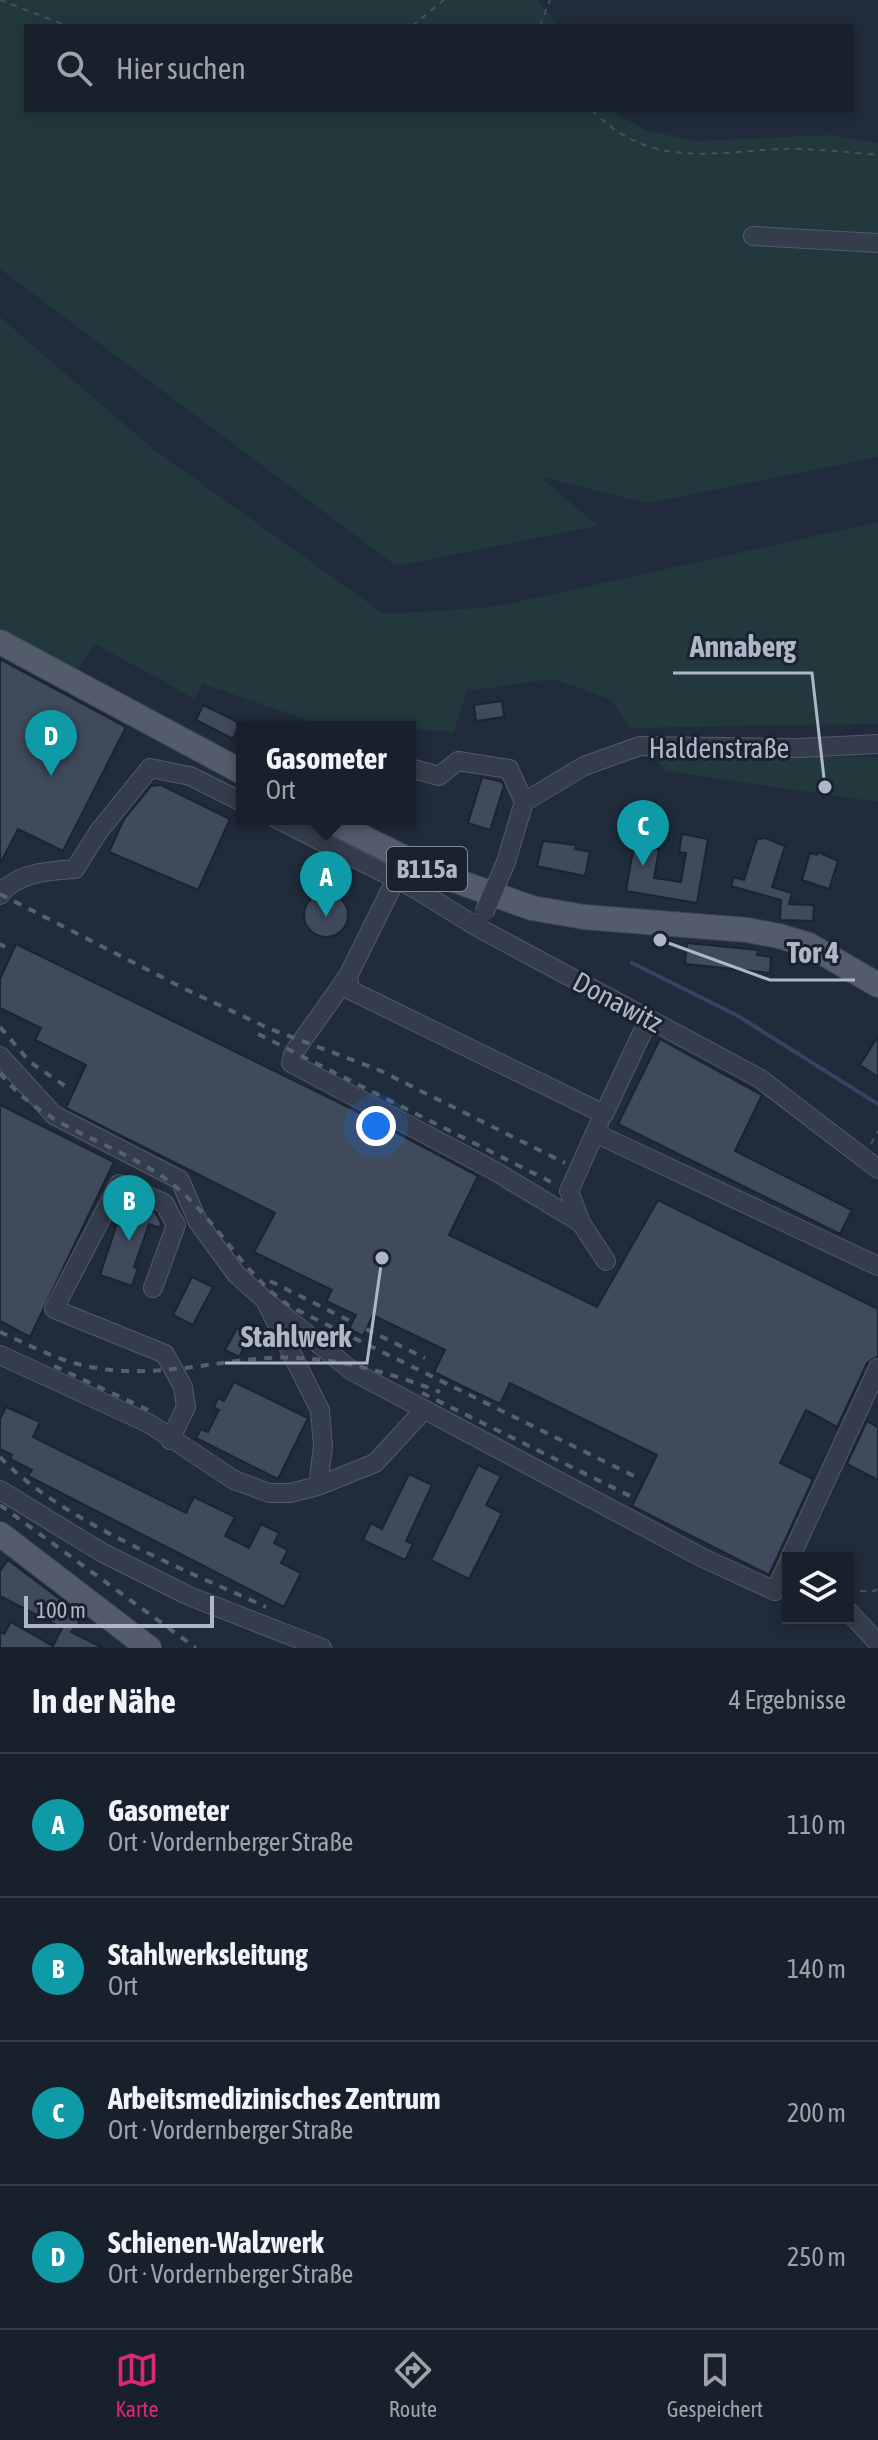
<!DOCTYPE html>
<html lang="de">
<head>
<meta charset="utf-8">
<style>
  :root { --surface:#18202c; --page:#252d38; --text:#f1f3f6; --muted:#9fa3a9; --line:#363e48; --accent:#db2777 }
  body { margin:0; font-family:"Asap Condensed",sans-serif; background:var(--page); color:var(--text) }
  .controls { position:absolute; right:24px; bottom:24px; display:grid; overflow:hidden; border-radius:0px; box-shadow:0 4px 12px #0003 }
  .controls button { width:72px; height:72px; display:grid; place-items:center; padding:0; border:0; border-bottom:2px solid var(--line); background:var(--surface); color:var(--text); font:40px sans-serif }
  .scale { position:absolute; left:24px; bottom:20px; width:190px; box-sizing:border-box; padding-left:8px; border:4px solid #afb7c7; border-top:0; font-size:22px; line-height:28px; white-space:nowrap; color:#afb7c7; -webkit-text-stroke:6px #19222f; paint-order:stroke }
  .you { position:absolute; left:376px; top:1126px; width:28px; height:28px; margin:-20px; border:6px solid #fff; border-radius:50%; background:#1a73e8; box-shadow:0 0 0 12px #1a73e833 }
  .badge { display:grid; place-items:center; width:52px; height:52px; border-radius:50%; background:var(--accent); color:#fff; font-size:26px; font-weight:700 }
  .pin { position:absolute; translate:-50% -66px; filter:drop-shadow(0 2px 4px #0008) }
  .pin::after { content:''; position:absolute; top:42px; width:28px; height:24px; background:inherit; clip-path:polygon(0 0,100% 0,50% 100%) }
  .popup { position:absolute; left:236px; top:721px; width:180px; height:104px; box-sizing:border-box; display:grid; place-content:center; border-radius:0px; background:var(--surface); filter:drop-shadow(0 2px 6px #0005); font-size:26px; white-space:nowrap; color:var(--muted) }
  .popup b { font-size:30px; color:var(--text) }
  .popup::after { content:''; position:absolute; left:50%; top:100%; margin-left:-16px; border:16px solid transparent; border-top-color:var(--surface) }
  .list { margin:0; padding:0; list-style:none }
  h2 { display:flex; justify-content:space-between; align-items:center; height:104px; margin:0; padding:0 32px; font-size:34px }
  h2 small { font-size:26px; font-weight:400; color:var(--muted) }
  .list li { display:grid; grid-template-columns:52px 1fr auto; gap:24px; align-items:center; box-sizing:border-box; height:144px; padding:0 32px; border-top:2px solid var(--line) }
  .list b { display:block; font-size:30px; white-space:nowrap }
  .list p { margin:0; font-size:26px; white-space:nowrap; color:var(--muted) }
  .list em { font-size:26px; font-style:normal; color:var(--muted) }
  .icon { flex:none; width:44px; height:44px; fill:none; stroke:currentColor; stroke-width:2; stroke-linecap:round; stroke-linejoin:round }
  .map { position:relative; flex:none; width:878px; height:1648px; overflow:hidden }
  .search { position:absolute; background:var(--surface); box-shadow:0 4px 12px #0003; left:24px; right:24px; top:24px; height:88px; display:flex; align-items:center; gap:20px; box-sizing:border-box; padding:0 28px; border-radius:0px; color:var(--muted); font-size:30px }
  .sheet { height:680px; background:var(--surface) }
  nav { display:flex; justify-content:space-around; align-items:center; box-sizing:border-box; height:112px; border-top:2px solid var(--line); background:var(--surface); font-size:22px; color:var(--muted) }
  nav a { display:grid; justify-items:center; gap:4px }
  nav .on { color:var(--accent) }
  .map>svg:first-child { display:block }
  .green { fill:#22383c }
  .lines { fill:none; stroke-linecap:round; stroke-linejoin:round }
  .stream { stroke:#334563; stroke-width:4 }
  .building { fill:#3f4a5d; stroke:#1b2431; stroke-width:2 }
  .minor-casing { stroke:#525a68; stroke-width:20 }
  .major-casing { stroke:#3d4654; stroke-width:26 }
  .path { stroke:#405559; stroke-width:2; stroke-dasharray:6 6; stroke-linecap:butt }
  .minor { stroke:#343d4b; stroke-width:18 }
  .major { stroke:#525c6b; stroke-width:24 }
  .rail { stroke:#566072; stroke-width:4; stroke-dasharray:8 8; stroke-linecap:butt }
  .minor-bridge-casing { stroke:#525a68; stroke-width:20; stroke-linecap:butt }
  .minor-bridge { stroke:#343d4b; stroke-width:18 }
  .labels { text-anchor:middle; stroke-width:6; stroke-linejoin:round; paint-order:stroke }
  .shield { fill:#19222f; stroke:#828a99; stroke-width:2 }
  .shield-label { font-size:26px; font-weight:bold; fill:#afb7c7 }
  .street-label { font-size:28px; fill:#afb7c7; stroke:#19222f }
  .leader { fill:none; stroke:#afb7c7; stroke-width:3 }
  .callout-dot { fill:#afb7c7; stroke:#19222f; stroke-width:3 }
  .callout-label { font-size:30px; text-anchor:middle; font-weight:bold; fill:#afb7c7; stroke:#19222f; stroke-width:6; stroke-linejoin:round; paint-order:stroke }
</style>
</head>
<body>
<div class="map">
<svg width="878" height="1648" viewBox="0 0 878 1648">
  <rect width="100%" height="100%" fill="#202b3b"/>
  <path class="green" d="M 0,0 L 538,0 L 558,26 L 26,26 L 26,110 L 612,110 L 646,131 L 697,141 L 828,135 L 878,143 L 878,457 L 647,503 L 541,477 L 598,526 L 396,566 L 0,269 Z
    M 0,317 L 152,448 L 384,614 L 494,607 L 878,522 L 878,724 L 629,728 L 612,700 L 553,679 L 467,691 L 454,732 L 316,723 L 203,684 L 195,699 L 95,644 L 78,669 L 0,631 Z
    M 656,756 L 878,757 L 878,802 L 664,771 Z"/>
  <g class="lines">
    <path class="stream" d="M 632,963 L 738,1016 L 878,1104"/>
  </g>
  <path class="building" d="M 0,659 L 126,727 L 63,851 L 18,829 L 0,864 Z
    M 502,701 L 504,717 L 476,721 L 474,705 Z
    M 203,705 L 240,723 L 233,739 L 196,720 Z
    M 482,777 L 502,782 L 504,786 L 490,830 L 468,823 Z
    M 161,785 L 230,819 L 198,890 L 109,852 L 124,819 L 151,786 Z
    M 682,834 L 708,839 L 697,903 L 626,891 L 634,845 L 659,849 L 654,878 L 681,882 L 686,853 L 679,852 Z
    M 765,838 L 785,846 L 772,887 L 792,893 L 789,904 L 814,905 L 813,921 L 780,920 L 781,900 L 731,886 L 734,877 L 744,880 L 757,839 Z
    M 543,841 L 576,845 L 575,849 L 590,852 L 585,876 L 537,866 Z
    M 818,852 L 838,861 L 829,889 L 802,880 L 810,853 L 817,855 Z
    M304 915a22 22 0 1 1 44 0a22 22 0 1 1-44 0Z
    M 687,943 L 758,950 L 757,955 L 771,957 L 770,973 L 685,964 Z
    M 16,944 L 352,1109 L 478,1176 L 449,1235 L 597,1307 L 658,1200 L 878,1309 L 878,1356 L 867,1363 L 837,1427 L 806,1410 L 780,1463 L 813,1479 L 769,1575 L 632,1506 L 657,1455 L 510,1383 L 500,1404 L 454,1382 L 434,1372 L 445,1350 L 373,1315 L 363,1336 L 349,1329 L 356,1315 L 326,1301 L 332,1290 L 254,1252 L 275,1213 L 66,1108 L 86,1065 L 35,1040 L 41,1028 L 0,1008 L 0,979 Z
    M 878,1036 L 878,1077 L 860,1065 Z
    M 660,1039 L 762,1095 L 735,1151 L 852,1210 L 840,1234 L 618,1124 Z
    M 0,1105 L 114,1162 L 30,1337 L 0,1321 Z
    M 125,1199 L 155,1212 L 161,1223 L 160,1228 L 149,1224 L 134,1267 L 138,1268 L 132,1286 L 100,1275 Z
    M 192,1277 L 213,1287 L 193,1325 L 173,1315 Z
    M 237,1328 L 250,1335 L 239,1357 L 225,1350 Z
    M 234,1382 L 308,1418 L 278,1479 L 196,1438 L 201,1429 L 208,1432 L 219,1410 L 214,1408 L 218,1398 L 224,1401 Z
    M 6,1407 L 40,1422 L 33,1437 L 186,1513 L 194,1497 L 235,1517 L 225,1536 L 249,1548 L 261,1524 L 279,1533 L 274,1543 L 288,1550 L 281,1563 L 301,1573 L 284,1607 L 28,1476 L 32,1470 L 10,1459 L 12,1455 L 0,1449 L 0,1419 Z
    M 867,1421 L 878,1427 L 878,1480 L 847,1464 Z
    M 478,1465 L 501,1476 L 486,1505 L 502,1513 L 469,1579 L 431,1560 Z
    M 409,1474 L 432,1485 L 406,1541 L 413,1544 L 405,1560 L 363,1540 L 371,1523 L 382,1529 Z
    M 8,1560 L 77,1612 L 79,1623 L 71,1632 L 103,1648 L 0,1648 L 0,1632 L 4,1634 L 11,1622 L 53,1646 L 62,1628 L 0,1596 L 0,1571 Z"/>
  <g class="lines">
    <defs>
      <path id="minor" d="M 753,236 L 878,243
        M 410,768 L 439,776 L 458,761 L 509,769 L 524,802
        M 524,802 L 584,766 L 640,746 L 799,748 L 878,744
        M 277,819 L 414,888 L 477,927 L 759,1078 L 878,1169
        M 506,862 L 524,802
        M 396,879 L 348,976 L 350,990 L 604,1114 L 649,1018
        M 0,895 C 16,872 49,871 75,869 L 99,831 L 150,768 L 190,776 L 242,802
        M 348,976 L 294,1052 L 291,1063 L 493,1170 L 581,1223
        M 0,1056 L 54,1115 L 180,1180 L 198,1222 L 236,1274 L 265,1300 L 320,1410 L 323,1446 L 318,1486
        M 599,1124 L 569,1191 L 581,1223 L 606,1261
        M 595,1133 L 878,1266
        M 153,1288 L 176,1225 L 164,1203 L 119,1184 L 54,1309 L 165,1354 L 183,1387 L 186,1407 L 170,1440
        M 265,1300 L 352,1371 L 703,1558 L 775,1591 L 788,1563
        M 0,1355 L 150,1424 L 234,1480 L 269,1493 L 290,1493 L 318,1486 L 375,1463 L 423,1411
        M 0,1490 L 103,1553 L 185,1594
        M 790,1558 L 878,1368
        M 189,1596 L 322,1648
        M 848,1611 L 878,1643"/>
      <path id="major" d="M 0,642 L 242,772
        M 326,819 L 437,874 L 532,908 L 584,917 L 747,930 L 779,936 L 809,945 L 878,985
        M 0,1534 L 149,1648"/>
    </defs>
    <use href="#minor" class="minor-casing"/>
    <use href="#major" class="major-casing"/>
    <path class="path" d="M 0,0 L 68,26
      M 412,26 L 444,0
      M 540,26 L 550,0
      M 592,110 C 648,168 708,153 779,149 C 812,148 845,152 878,155
      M 871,1144 L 878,1131
      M 848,1591 L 875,1591 L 878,1588"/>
    <use href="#minor" class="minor"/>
    <use href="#major" class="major"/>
    <path class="rail" d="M 0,894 L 185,989 L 268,1028 L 379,1070 L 565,1163
      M 0,944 L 5,947
      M 0,1027 L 30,1062 L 65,1086
      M 258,1034 L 555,1184
      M 0,1073 C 42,1127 109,1140 163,1177 C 214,1212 239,1272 291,1307 L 634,1476
      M 270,1281 L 352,1322
      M 366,1329 L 425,1358
      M 0,1332 C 31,1346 62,1363 97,1368 C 154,1378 210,1362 267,1358 C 325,1354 386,1371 440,1392
      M 54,1366 L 148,1410
      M 422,1393 L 630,1496
      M 0,1457 C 58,1519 187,1571 266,1607
      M 0,1505 L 196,1648"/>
    <defs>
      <path id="minor-bridge" d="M 484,913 L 506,862"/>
    </defs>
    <use href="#minor-bridge" class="minor-bridge-casing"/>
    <use href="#minor-bridge" class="minor-bridge"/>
  </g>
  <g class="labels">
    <rect class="shield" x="387" y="847" width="80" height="44" rx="6"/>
    <g class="shield-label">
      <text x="427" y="878">B115a</text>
    </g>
    <g class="street-label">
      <text x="719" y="758">Haldenstraße</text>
      <text transform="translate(618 1002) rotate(28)" y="10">Donawitz</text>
    </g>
  </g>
  <path class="leader" d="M825 787L812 673H673M660 940L770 980H855M382 1258L367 1363H225"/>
  <g class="callout-dot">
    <circle cx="825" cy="787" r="8"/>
    <circle cx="660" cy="940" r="8"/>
    <circle cx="382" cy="1258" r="8"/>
  </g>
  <g class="callout-label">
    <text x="743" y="657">Annaberg</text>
    <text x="813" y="963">Tor 4</text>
    <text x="296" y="1347">Stahlwerk</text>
  </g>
</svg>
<div class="controls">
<button><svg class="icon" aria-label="layers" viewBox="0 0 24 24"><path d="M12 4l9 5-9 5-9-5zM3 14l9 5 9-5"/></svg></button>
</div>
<div class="scale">100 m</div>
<div class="you"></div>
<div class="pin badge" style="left:326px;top:917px;background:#0f9aa8">A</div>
<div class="popup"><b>Gasometer</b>Ort</div>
<div class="pin badge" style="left:129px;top:1241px;background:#0f9aa8">B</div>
<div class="pin badge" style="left:643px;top:866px;background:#0f9aa8">C</div>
<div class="pin badge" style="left:51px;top:776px;background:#0f9aa8">D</div>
<div class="search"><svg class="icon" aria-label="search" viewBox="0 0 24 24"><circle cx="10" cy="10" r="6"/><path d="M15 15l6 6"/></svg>Hier suchen</div>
</div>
<section class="sheet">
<h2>In der Nähe<small>4 Ergebnisse</small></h2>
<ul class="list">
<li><span class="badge" style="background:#0f9aa8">A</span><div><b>Gasometer</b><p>Ort · Vordernberger Straße</p></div><em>110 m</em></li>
<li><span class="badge" style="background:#0f9aa8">B</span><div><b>Stahlwerksleitung</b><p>Ort</p></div><em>140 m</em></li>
<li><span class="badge" style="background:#0f9aa8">C</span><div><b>Arbeitsmedizinisches Zentrum</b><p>Ort · Vordernberger Straße</p></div><em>200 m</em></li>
<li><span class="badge" style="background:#0f9aa8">D</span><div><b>Schienen-Walzwerk</b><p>Ort · Vordernberger Straße</p></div><em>250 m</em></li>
</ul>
</section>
<nav>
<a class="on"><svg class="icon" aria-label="map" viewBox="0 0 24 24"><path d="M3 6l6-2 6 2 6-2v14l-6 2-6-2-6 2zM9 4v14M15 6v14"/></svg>Karte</a>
<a><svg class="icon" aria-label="directions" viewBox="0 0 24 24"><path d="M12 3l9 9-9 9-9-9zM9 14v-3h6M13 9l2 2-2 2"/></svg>Route</a>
<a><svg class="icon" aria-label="saved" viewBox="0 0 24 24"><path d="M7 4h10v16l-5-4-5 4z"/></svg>Gespeichert</a>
</nav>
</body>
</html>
